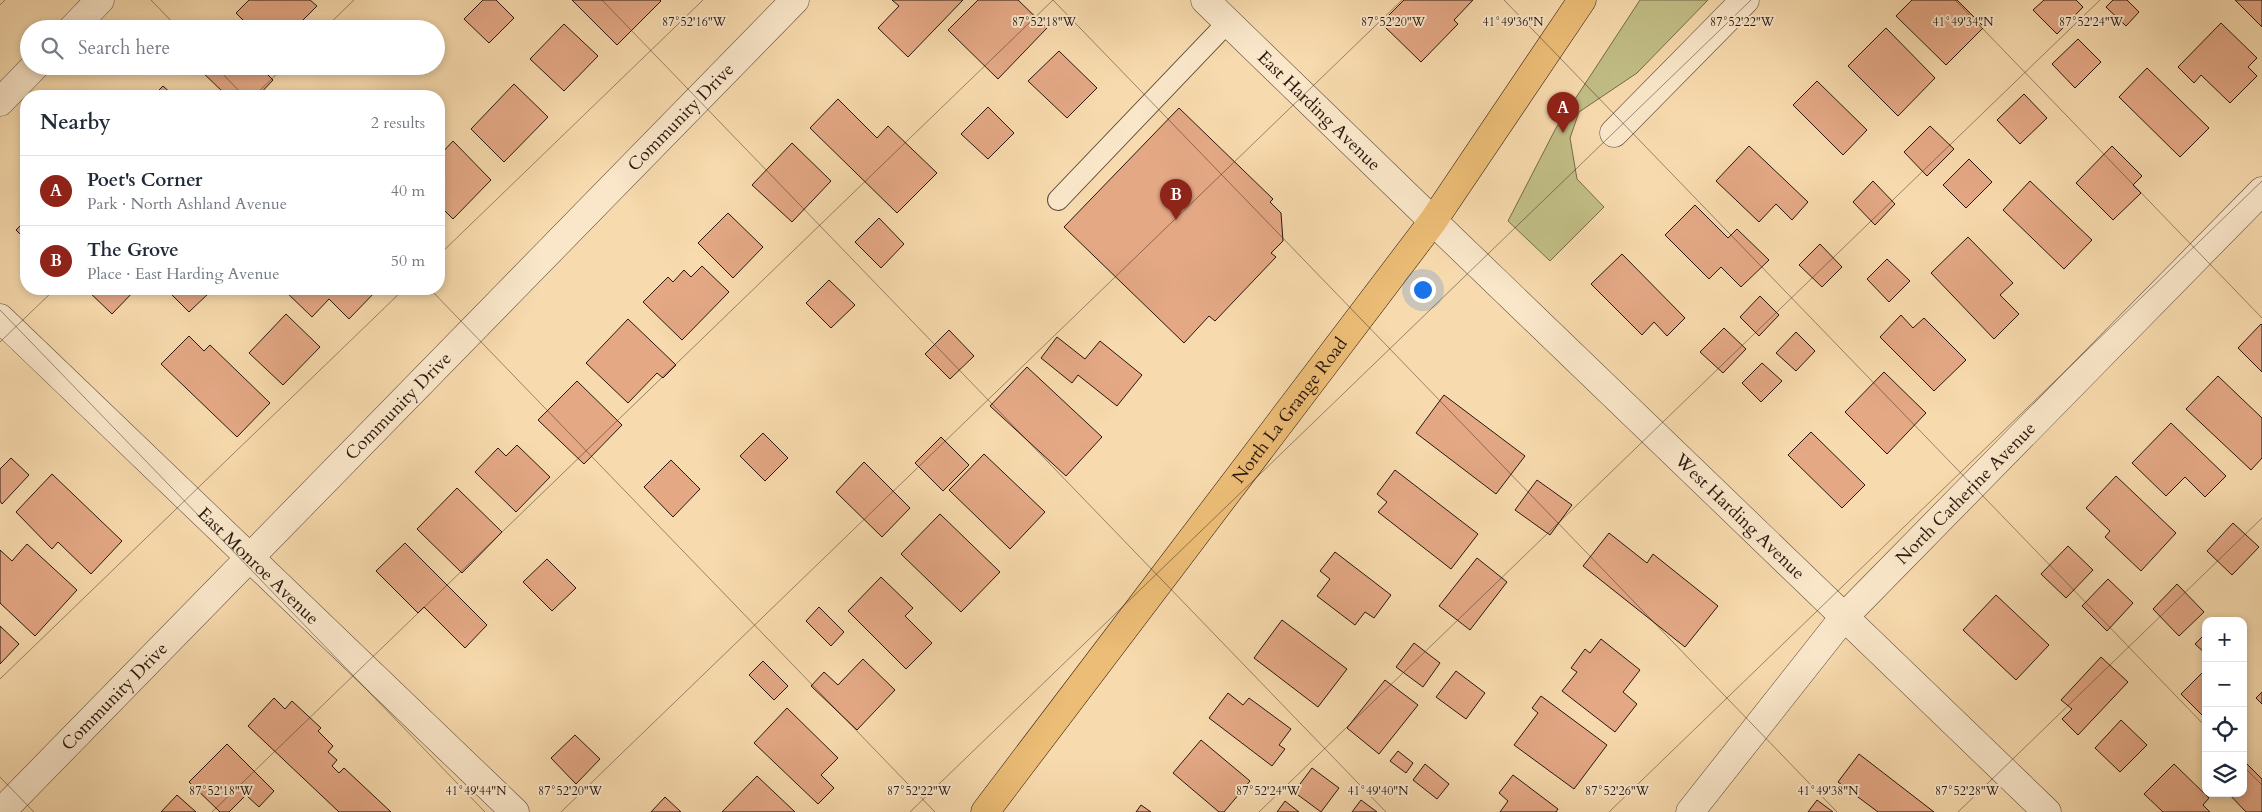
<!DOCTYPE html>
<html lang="en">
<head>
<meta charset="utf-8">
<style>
  :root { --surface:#fff; --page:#f2f2f3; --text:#1f2937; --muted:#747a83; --line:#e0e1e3; --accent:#8f2418 }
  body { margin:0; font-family:Cardo,serif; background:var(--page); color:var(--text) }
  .controls { position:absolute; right:15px; bottom:15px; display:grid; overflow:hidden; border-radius:10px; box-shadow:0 2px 8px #0003 }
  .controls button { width:45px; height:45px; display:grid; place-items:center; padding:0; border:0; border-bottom:1px solid var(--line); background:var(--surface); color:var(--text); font:25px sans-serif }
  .you { position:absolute; left:1422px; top:289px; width:18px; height:18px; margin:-12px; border:4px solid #fff; border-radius:50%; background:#1a73e8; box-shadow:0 0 0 8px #1a73e833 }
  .badge { display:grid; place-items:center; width:32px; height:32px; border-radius:50%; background:var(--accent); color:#fff; font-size:16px; font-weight:700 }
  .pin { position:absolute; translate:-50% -41px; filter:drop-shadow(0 1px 2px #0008) }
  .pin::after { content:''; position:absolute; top:26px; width:18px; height:15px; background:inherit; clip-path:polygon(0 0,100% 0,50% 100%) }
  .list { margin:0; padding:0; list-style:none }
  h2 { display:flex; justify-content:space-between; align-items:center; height:65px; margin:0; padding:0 20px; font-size:21px }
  h2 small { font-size:16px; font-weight:400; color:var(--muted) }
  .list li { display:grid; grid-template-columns:32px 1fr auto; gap:15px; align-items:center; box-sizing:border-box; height:70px; padding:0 20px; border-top:1px solid var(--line) }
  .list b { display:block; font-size:19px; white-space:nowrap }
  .list p { margin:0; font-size:16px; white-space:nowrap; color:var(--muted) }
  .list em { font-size:16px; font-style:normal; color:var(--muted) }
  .icon { flex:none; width:28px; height:28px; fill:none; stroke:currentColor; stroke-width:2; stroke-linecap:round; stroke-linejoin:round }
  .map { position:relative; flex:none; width:2262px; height:812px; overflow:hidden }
  .search { position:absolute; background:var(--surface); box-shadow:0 2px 8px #0003; left:20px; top:20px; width:425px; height:55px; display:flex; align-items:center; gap:12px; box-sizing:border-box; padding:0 18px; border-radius:28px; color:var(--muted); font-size:19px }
  .panel { position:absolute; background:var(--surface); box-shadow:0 2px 8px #0003; left:20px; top:90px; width:425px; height:205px; border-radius:20px }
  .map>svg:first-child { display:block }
  .green { fill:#c2be86; stroke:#766a4a }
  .building { fill:#e4a885; stroke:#29160d }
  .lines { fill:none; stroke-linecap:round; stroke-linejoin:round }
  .service-casing { stroke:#5c4735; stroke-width:22 }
  .minor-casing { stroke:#5c4735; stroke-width:29 }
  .tertiary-casing { stroke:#5c4735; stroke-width:29 }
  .primary-casing { stroke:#29160d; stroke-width:29 }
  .service { stroke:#fae7ca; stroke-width:20 }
  .minor { stroke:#fae7ca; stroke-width:28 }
  .tertiary { stroke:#fae7ca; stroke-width:28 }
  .primary { stroke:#ecbd76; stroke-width:28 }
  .ticks { fill:none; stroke:#29160d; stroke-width:1; stroke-opacity:0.45 }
  .labels { text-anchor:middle; stroke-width:4; stroke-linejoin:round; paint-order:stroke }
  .street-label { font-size:18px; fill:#29160d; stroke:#fae7ca }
  .ticks-label { font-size:12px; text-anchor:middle; fill:#29160d; stroke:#fae7ca; stroke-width:4; stroke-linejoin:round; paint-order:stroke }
</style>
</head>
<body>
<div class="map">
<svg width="2262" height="812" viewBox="0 0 2262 812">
  <rect width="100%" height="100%" fill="#f7daad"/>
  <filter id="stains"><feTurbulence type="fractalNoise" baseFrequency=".004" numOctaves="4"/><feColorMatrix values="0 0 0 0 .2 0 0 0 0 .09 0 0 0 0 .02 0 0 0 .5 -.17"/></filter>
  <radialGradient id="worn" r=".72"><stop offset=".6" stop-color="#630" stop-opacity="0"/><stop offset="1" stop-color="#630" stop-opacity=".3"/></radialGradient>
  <path class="green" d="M 1640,0 L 1708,0 L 1637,73 L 1579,112 L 1570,138 L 1577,179 L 1604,207 L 1550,261 L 1508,221 L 1556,128 Z"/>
  <path class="building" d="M 249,0 L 310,0 L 317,6 L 303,20 L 312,29 L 252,29 L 236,13 Z
    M 483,0 L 496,0 L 514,18 L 489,43 L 464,19 Z
    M 572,0 L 660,0 L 661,1 L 617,45 Z
    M 892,0 L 963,0 L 908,57 L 878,28 L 899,6 Z
    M 978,0 L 1018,0 L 1047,28 L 998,79 L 948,30 Z
    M 1404,0 L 1473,0 L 1454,20 L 1458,24 L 1421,62 L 1381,23 Z
    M 1912,0 L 1957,0 L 1984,27 L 1946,65 L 1896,16 Z
    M 2044,0 L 2076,0 L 2083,7 L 2057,34 L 2033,10 Z
    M 2113,0 L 2127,0 L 2139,12 L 2126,26 L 2106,7 Z
    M 2235,0 L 2262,0 L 2262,27 Z
    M 2221,23 L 2257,58 L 2248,67 L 2257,76 L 2230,103 L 2201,75 L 2194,83 L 2178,67 Z
    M 564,24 L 598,56 L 564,91 L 530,59 Z
    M 1886,28 L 1935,78 L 1898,116 L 1848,66 Z
    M 2078,39 L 2101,62 L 2075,88 L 2052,64 Z
    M 1059,51 L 1097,88 L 1067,118 L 1028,81 Z
    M 196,66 L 259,66 L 273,80 L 258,96 L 227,96 Z
    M 2147,68 L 2209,128 L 2180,157 L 2119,97 Z
    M 1817,81 L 1867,130 L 1843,155 L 1793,105 Z
    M 514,84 L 548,117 L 504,162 L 471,129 Z
    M 163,86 L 174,96 L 153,96 Z
    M 2024,94 L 2047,118 L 2020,144 L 1997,120 Z
    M 838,99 L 877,138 L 888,126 L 937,173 L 897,213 L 810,128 Z
    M 988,107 L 1014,133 L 988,159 L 961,134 Z
    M 1179,108 L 1273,199 L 1270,202 L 1281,213 L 1283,241 L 1271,253 L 1276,257 L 1215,321 L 1209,316 L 1184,343 L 1064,227 Z
    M 1930,126 L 1954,149 L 1927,176 L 1904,152 Z
    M 453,141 L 491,180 L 453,219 L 439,205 L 439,156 Z
    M 792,143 L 831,181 L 792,222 L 752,185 Z
    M 1749,146 L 1808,202 L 1792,220 L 1776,204 L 1759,222 L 1716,181 Z
    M 2112,146 L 2142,176 L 2133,185 L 2141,193 L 2113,220 L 2076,183 Z
    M 1969,159 L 1992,182 L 1966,208 L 1943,185 Z
    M 1873,181 L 1895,204 L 1875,225 L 1853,202 Z
    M 2030,181 L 2092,240 L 2064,269 L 2003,210 Z
    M 1695,205 L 1728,238 L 1737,229 L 1769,260 L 1741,287 L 1721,267 L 1709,279 L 1665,235 Z
    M 728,213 L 763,247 L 733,278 L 698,243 Z
    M 879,218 L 904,244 L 881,268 L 855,242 Z
    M 26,220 L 26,240 L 16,230 Z
    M 1968,237 L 2013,283 L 2000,295 L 2019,314 L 1994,339 L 1931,273 Z
    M 1820,244 L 1842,267 L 1822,287 L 1799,265 Z
    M 1622,254 L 1685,318 L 1667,336 L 1654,322 L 1642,335 L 1591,284 Z
    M 1887,259 L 1910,281 L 1889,302 L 1867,279 Z
    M 702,266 L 729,292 L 682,340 L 643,302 L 668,277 L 673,282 L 684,270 L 691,277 Z
    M 829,280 L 855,305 L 831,328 L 806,303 Z
    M 86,289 L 136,289 L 112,314 Z
    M 173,289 L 207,289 L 210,292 L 189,312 L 169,292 Z
    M 283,289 L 375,289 L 377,290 L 349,319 L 329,299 L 312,317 Z
    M 1760,296 L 1779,315 L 1759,336 L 1740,317 Z
    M 286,314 L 320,347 L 283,385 L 249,353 Z
    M 1901,315 L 1913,328 L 1924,318 L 1966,360 L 1934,391 L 1880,337 Z
    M 628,319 L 676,365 L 663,378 L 657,373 L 628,403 L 586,363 Z
    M 2261,324 L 2262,325 L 2262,372 L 2238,348 Z
    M 1724,328 L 1746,349 L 1723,373 L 1700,352 Z
    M 949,330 L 974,356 L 950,379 L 925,354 Z
    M 1796,332 L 1815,351 L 1796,371 L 1776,353 Z
    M 189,336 L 204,351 L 210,345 L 270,403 L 237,437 L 161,364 Z
    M 1057,337 L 1085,359 L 1100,341 L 1142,375 L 1117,406 L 1078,375 L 1072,383 L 1041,358 Z
    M 1762,363 L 1782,381 L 1761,402 L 1742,383 Z
    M 1027,367 L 1102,437 L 1066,476 L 990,406 Z
    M 1884,372 L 1926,413 L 1887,454 L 1845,412 Z
    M 2218,376 L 2262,418 L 2262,458 L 2251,470 L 2186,409 Z
    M 577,381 L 622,425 L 584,464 L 538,420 Z
    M 1444,395 L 1525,456 L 1496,494 L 1416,433 Z
    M 2171,423 L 2226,476 L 2205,497 L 2185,477 L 2166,496 L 2132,463 Z
    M 1811,432 L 1865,485 L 1842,508 L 1788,455 Z
    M 763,433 L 788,458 L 765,481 L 740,456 Z
    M 941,437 L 969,465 L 943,491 L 915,463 Z
    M 517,445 L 550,477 L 516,512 L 475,472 L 498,448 L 506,456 Z
    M 984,454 L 1045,512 L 1010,549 L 949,490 Z
    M 11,458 L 29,475 L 2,504 L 0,501 L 0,469 Z
    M 671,460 L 700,489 L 673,517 L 644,487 Z
    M 864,462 L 910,508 L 882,537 L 836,492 Z
    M 1395,470 L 1478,534 L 1451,569 L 1378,512 L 1387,502 L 1377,494 Z
    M 52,474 L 122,541 L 91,574 L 58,542 L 52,549 L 16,512 Z
    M 2116,476 L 2176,533 L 2141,571 L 2105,537 L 2110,531 L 2086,508 Z
    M 1537,480 L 1572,505 L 1550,535 L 1515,510 Z
    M 457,488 L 502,532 L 462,573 L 417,529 Z
    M 940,514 L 1000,572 L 961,612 L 901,554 Z
    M 2233,523 L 2259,547 L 2232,575 L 2207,551 Z
    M 1609,533 L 1647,563 L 1653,554 L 1718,606 L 1685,647 L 1583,566 Z
    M 405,543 L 487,625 L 465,648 L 424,607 L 418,613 L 376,571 Z
    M 27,544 L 77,590 L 35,636 L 0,603 L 0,550 L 12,561 Z
    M 2068,546 L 2093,570 L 2066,598 L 2041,574 Z
    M 1335,552 L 1391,595 L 1374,618 L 1365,612 L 1355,625 L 1317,596 L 1330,579 L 1320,571 Z
    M 1477,558 L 1507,582 L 1470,630 L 1439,606 Z
    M 547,559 L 576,588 L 552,611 L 523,582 Z
    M 881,577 L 913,608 L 905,616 L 932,643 L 906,669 L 848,611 Z
    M 2108,579 L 2133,603 L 2107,631 L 2082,606 Z
    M 2177,584 L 2204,612 L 2179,636 L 2153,609 Z
    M 1996,595 L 2049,645 L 2016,680 L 1963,630 Z
    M 819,607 L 844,632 L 831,646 L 806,621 Z
    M 1282,620 L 1347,669 L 1318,707 L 1254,658 Z
    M 0,626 L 19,644 L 0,664 Z
    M 2206,633 L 2206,654 L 2195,644 Z
    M 1601,639 L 1640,670 L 1623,692 L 1637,704 L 1615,732 L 1562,691 L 1577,672 L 1571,668 L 1585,649 L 1590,653 Z
    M 1414,643 L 1440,663 L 1423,687 L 1396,667 Z
    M 2101,657 L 2128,682 L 2078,735 L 2062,719 L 2072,709 L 2061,700 Z
    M 863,659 L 895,690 L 857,730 L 811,686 L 824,672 L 838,685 Z
    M 763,661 L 788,686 L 774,700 L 749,675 Z
    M 2205,670 L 2206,670 L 2206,719 L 2181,694 Z
    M 1456,671 L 1485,693 L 1466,719 L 1436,697 Z
    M 1385,680 L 1418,705 L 1379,754 L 1347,728 Z
    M 2262,692 L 2262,704 L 2256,698 Z
    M 1228,693 L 1243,705 L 1249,698 L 1291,729 L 1279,745 L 1285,749 L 1272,766 L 1209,718 Z
    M 1541,696 L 1607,745 L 1574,789 L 1514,745 L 1538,713 L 1532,708 Z
    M 274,698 L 285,709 L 292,701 L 321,728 L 318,731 L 333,746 L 328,752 L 337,760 L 332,766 L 339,773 L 344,768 L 391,812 L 339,812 L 248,726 Z
    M 787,708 L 838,758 L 821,775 L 834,788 L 818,804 L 754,743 Z
    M 2121,720 L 2147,745 L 2120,772 L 2095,748 Z
    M 575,735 L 600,759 L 576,784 L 551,758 Z
    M 1201,740 L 1250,781 L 1224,812 L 1219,812 L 1173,773 Z
    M 227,744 L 274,791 L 259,807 L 246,795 L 229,812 L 220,812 L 189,782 Z
    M 1398,751 L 1413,763 L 1406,773 L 1390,761 Z
    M 1859,754 L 1934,812 L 1878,812 L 1838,782 Z
    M 2243,760 L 2262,779 L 2262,812 L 2246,812 L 2228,793 L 2243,793 Z
    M 1425,764 L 1449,784 L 1437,799 L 1413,780 Z
    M 2174,764 L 2209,798 L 2203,805 L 2210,812 L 2163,812 L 2144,794 Z
    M 1312,768 L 1339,788 L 1321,812 L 1294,792 Z
    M 1513,775 L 1558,809 L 1556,812 L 1500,812 L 1508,801 L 1499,793 Z
    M 757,776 L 795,812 L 722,812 Z
    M 177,795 L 196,812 L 161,812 Z
    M 665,797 L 681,812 L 651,812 Z
    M 1361,800 L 1377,812 L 1352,812 Z
    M 1817,800 L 1833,812 L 1808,812 Z
    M 1285,801 L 1299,812 L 1277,812 Z
    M 1141,805 L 1151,812 L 1136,812 Z"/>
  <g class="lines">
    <defs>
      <path id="service" d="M 1058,200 L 1228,22"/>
      <g id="minor">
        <path d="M 72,29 L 100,0"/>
        <path d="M 0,102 L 35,66"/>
        <path d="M 1614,133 L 1745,0"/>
        <path id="s1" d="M 1433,221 L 2047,812"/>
        <path id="s2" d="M 0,318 L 515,812"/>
        <path id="s3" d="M 1,812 L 795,0"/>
        <path id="s4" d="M 1690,812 L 1844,617 L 2262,191"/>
      </g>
      <g id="tertiary">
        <path id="s5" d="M 1205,0 L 1433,221"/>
      </g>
      <g id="primary">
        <path id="s6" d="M 985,812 L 1433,221 L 1582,0"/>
      </g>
    </defs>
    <use href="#service" class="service-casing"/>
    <use href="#minor" class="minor-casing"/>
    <use href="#tertiary" class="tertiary-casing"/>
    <use href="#primary" class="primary-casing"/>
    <use href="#service" class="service"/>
    <use href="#minor" class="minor"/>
    <use href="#tertiary" class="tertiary"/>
    <use href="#primary" class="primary"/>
  </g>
  <path class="ticks" d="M 151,0 L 179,29M 602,0 L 1386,812M 1053,0 L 1837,812M 1504,0 L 2206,727M 1955,0 L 2262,318M 0,5 L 5,0M 324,29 L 354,0M 215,66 L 244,96M 254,96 L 285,66M 439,255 L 703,0M 430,289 L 935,812M 0,310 L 485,812M 0,342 L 55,289M 0,679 L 404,289M 2243,766 L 2262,785M 0,777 L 34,812M 212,812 L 1053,0M 561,812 L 1402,0M 910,812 L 1751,0M 1259,812 L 2100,0M 1609,812 L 2262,181M 1958,812 L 2262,518"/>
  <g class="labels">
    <g class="street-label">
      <text dy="6" stroke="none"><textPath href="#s5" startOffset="159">East Harding Avenue</textPath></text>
      <text dy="6" stroke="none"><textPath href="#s3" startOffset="972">Community Drive</textPath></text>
      <text dy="6" stroke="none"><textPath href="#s3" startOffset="568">Community Drive</textPath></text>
      <text dy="6" stroke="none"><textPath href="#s6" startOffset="504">North La Grange Road</textPath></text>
      <text dy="6" stroke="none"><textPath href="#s4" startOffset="422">North Catherine Avenue</textPath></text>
      <text dy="6" stroke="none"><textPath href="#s1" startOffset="426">West Harding Avenue</textPath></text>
      <text dy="6" stroke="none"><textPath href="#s2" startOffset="358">East Monroe Avenue</textPath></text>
      <text dy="6" stroke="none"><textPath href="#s3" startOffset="162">Community Drive</textPath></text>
    </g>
  </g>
  <g class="ticks-label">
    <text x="694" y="26">87°52'16"W</text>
    <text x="1044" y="26">87°52'18"W</text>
    <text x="1393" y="26">87°52'20"W</text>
    <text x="1742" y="26">87°52'22"W</text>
    <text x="2091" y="26">87°52'24"W</text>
    <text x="1513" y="26">41°49'36"N</text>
    <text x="1963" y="26">41°49'34"N</text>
    <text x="476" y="795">41°49'44"N</text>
    <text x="1378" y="795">41°49'40"N</text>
    <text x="1828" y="795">41°49'38"N</text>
    <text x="221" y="795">87°52'18"W</text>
    <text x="570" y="795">87°52'20"W</text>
    <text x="919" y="795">87°52'22"W</text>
    <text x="1268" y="795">87°52'24"W</text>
    <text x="1617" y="795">87°52'26"W</text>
    <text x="1967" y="795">87°52'28"W</text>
  </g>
  <rect width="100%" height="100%" filter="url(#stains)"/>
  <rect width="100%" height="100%" fill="url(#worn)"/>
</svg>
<div class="controls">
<button>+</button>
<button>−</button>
<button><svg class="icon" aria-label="locate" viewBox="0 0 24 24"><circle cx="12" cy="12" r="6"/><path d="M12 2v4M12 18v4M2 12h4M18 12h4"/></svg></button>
<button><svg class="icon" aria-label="layers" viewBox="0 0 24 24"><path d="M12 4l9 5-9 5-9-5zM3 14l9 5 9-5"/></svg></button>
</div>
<div class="you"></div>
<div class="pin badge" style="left:1563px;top:133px">A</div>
<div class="pin badge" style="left:1176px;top:220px">B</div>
<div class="search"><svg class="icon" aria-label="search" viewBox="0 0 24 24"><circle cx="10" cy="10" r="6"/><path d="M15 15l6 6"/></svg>Search here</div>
<section class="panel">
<h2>Nearby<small>2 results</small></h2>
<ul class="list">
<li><span class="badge">A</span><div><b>Poet's Corner</b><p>Park · North Ashland Avenue</p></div><em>40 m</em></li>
<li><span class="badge">B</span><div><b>The Grove</b><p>Place · East Harding Avenue</p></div><em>50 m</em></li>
</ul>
</section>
</div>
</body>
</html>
